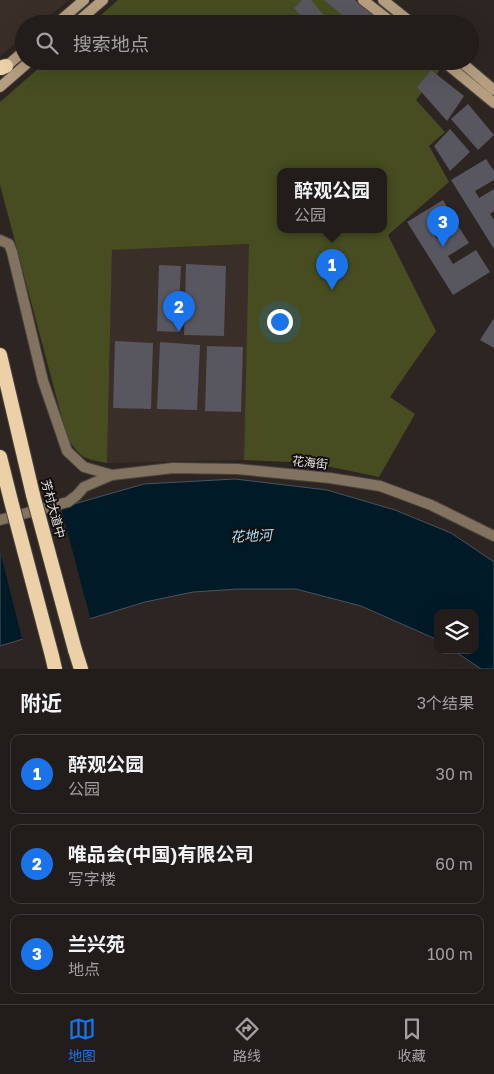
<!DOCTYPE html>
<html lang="zh">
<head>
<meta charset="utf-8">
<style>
  :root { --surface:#221c1a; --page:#2a2523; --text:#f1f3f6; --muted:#a2a1a2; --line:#3f3a39; --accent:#1a73e8 }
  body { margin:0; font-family:"Golos Text","Noto Sans SC",sans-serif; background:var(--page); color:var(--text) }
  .controls { position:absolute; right:15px; bottom:15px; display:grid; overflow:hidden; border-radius:10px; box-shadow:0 5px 20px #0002 }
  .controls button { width:45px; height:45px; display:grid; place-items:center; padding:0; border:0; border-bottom:1px solid var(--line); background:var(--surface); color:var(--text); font:25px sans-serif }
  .you { position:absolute; left:279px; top:321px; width:18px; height:18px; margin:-12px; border:4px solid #fff; border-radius:50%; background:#1a73e8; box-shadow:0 0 0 8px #1a73e833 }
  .badge { display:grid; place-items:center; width:32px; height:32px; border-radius:50%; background:var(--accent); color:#fff; font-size:16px; font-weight:700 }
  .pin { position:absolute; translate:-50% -41px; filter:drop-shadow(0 1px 2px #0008) }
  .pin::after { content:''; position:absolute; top:26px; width:18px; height:15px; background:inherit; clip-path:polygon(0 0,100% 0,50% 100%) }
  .popup { position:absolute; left:277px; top:168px; width:110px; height:65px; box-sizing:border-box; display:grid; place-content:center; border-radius:10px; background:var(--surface); filter:drop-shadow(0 1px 4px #0005); font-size:16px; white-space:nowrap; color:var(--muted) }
  .popup b { font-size:19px; color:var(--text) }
  .popup::after { content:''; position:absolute; left:50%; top:100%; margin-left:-10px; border:10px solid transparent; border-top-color:var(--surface) }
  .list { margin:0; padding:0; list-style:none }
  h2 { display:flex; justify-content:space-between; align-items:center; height:65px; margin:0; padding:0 20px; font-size:21px }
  h2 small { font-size:16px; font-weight:400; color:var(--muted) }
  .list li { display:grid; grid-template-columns:32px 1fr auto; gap:15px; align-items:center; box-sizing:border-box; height:80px; margin:0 10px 10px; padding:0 10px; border:1px solid var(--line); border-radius:10px }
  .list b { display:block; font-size:19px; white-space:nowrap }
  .list p { margin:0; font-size:16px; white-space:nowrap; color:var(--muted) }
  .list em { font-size:16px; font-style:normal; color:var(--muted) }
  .icon { flex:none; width:28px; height:28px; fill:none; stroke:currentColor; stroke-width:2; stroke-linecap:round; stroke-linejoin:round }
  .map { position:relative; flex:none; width:494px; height:669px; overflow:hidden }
  .search { position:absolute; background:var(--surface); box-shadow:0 5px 20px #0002; left:15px; right:15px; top:15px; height:55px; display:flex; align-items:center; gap:12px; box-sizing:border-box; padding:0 18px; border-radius:28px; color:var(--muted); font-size:19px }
  .sheet { height:335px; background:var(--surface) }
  nav { display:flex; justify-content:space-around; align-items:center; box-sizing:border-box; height:70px; border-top:1px solid var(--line); background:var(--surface); font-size:14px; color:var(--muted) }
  nav a { display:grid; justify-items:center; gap:2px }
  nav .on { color:var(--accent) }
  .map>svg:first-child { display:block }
  .built { fill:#3a2e28 }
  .green { fill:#474d21; fill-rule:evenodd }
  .water { fill:#001a27; stroke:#45555e }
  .pier { fill:#2d2522 }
  .building { fill:#58565e }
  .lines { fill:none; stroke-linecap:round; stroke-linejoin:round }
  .minor-casing { stroke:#4a4340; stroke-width:12 }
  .secondary-casing { stroke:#4a4340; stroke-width:12 }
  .trunk-casing { stroke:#4a4340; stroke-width:16 }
  .minor { stroke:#81735f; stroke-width:10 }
  .secondary { stroke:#b49e7f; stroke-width:10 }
  .trunk { stroke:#ecd0a7; stroke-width:14 }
  .trunk-bridge-casing { stroke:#4a4340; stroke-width:16; stroke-linecap:butt }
  .trunk-bridge { stroke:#ecd0a7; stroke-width:14 }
  .labels { text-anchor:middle; stroke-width:4; stroke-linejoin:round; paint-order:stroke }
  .street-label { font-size:12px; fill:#e5e0de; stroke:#120f0e }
  .water-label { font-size:14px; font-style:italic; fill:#ade0f9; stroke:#120f0e }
</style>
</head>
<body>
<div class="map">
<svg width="494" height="669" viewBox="0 0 494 669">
  <rect width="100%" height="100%" fill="#2d2522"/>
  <path class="built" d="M 0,0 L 69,0 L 39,24 L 24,24 L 24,37 L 0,56 Z
    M 250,244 L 244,460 L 107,463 L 112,250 Z"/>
  <path class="green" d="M 118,0 L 350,0 L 380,24 L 91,24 Z
    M 47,61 L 427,61 L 439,71 L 416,100 L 445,132 L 429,146 L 449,182 L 388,235 L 436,331 L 390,397 L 415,414 L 379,477 L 312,463 L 244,460 L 249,244 L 112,250 L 107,463 C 84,459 80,458 67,437 L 0,185 L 0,102 ZM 281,171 L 383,171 L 383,229 L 281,229 Z"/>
  <path class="water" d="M 235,479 L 327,490 L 395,510 L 451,533 L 494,562 L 494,669 L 481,669 L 453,650 L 475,650 L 475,613 L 438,613 L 438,640 L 361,606 L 296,589 L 239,589 L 193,592 L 145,602 L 0,646 L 0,532 L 74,504 L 144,484 Z"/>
  <path class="pier" d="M 61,507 L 91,621 L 23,642 L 0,551 L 0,530 Z"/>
  <path class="building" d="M 302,0 L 311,0 L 331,24 L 308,24 L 294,8 Z
    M 324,0 L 355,0 L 384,24 L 353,24 Z
    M 431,70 L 464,96 L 447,121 L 417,87 Z
    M 468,104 L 494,135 L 478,150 L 451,119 Z
    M 450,129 L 470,152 L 450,171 L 434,146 Z
    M 486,159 L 494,171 L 494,180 L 475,191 L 479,198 L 494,189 L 494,211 L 490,214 L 494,220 L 494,249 L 451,180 Z
    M 443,200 L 455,220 L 433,234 L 437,239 L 458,226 L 469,243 L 448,256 L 453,264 L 476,250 L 490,272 L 453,295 L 407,222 Z
    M 186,264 L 226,266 L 224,336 L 184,335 Z
    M 159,265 L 181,266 L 178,332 L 157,331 Z
    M 494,318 L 494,348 L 480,340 Z
    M 115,341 L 153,343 L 151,409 L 113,408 Z
    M 160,342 L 200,345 L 197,410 L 157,409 Z
    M 207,346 L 243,347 L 241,412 L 205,411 Z"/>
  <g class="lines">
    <defs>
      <path id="minor" d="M 0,240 L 9,244 L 12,252 L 43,381 L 67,451 L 84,467 L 112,475
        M 0,520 L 68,502 L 77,495 L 84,487 L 112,475 L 173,468 L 237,469 L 330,478 L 380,486 L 431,505 L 494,536"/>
      <path id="secondary" d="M 363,0 L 394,24
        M 383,0 L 413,24
        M 56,24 L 84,0
        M 75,24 L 103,0
        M 443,61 L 494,103
        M 460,61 L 494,90
        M 2,70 L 24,51
        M 0,87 L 30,61"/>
      <path id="trunk" d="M 0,68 L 6,66
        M 0,355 L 33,495
        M 0,457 L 11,501
        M 75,650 L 81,669
        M 52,656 L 55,669"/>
    </defs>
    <use href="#minor" class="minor-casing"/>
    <use href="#secondary" class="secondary-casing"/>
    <use href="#trunk" class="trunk-casing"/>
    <use href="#minor" class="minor"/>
    <use href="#secondary" class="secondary"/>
    <use href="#trunk" class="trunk"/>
    <defs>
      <path id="trunk-bridge" d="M 33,495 L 75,650
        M 11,501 L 52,656"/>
    </defs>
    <use href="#trunk-bridge" class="trunk-bridge-casing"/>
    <use href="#trunk-bridge" class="trunk-bridge"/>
  </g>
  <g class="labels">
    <g class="street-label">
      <text transform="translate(310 463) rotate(6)" y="4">花海街</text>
      <text transform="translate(53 509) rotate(75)" y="4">芳村大道中</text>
    </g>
    <g class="water-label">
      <text transform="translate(251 536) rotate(-3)" y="5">花地河</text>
    </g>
  </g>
</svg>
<div class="controls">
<button><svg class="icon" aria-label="layers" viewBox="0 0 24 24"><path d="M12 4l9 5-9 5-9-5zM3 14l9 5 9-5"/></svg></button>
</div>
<div class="you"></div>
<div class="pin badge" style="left:332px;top:290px">1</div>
<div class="popup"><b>醉观公园</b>公园</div>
<div class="pin badge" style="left:179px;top:332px">2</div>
<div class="pin badge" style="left:443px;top:247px">3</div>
<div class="search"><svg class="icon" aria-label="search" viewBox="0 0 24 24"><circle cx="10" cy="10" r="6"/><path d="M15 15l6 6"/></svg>搜索地点</div>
</div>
<section class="sheet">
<h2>附近<small>3个结果</small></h2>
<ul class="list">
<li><span class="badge">1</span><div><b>醉观公园</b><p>公园</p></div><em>30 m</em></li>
<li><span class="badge">2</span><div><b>唯品会(中国)有限公司</b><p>写字楼</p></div><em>60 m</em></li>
<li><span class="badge">3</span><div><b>兰兴苑</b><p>地点</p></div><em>100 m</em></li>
</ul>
</section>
<nav>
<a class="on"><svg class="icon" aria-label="map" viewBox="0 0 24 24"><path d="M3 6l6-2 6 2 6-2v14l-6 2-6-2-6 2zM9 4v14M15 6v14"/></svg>地图</a>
<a><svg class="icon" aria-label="directions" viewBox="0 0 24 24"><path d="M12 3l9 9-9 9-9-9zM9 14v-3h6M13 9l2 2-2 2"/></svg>路线</a>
<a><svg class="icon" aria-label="saved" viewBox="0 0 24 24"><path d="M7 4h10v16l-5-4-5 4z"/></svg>收藏</a>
</nav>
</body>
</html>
